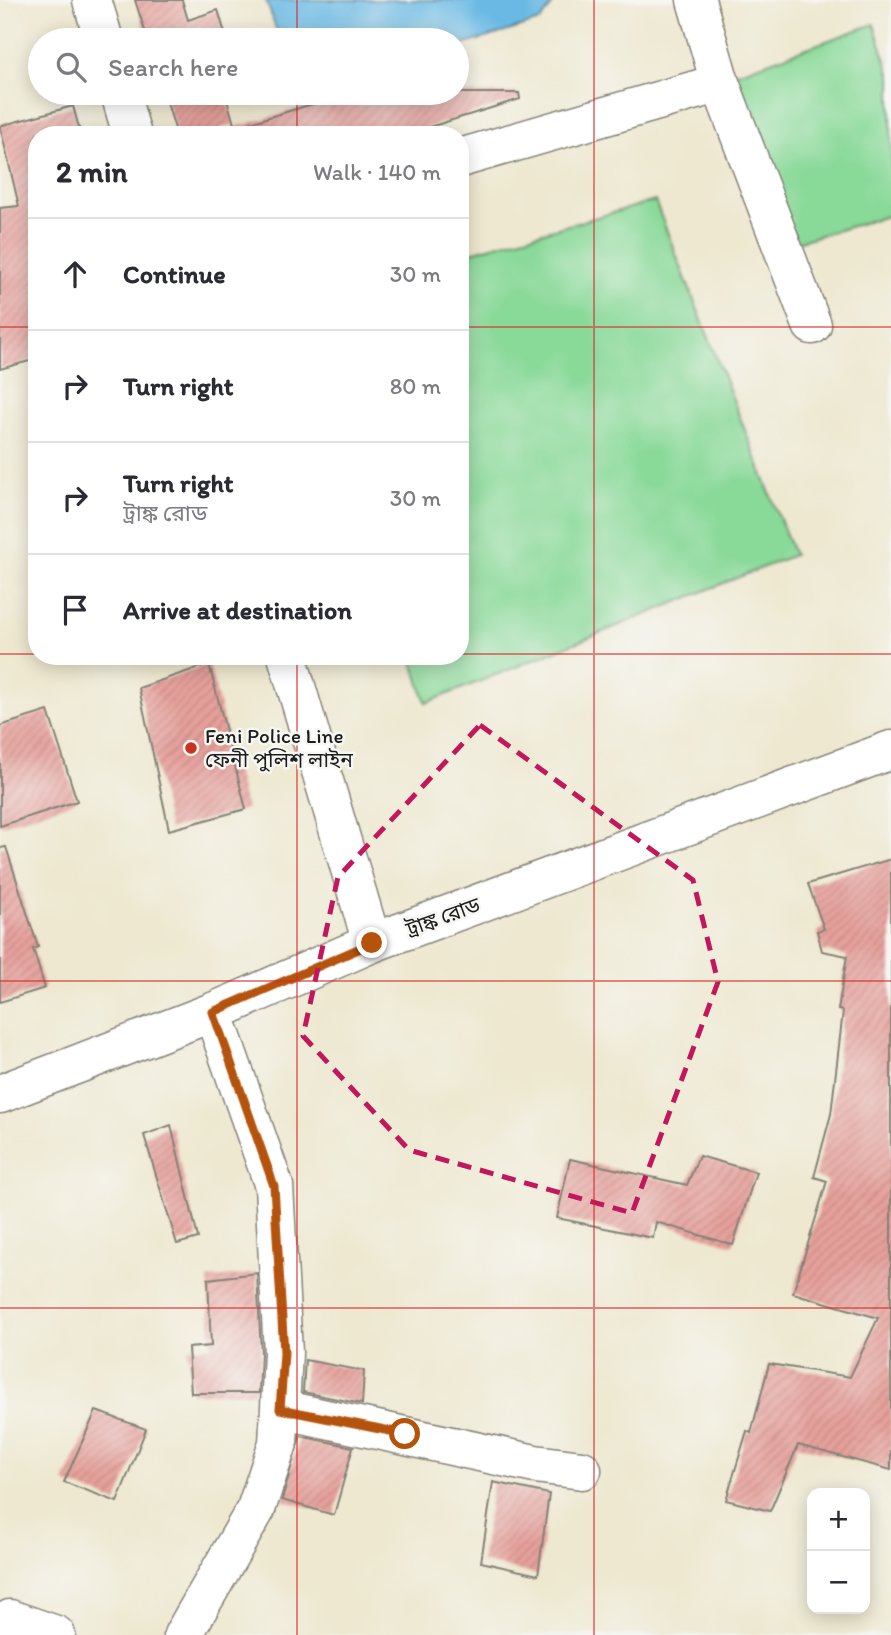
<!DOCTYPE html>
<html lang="en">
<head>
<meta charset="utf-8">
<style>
  :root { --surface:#fff; --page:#f2f2f3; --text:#2b2b33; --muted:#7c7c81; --line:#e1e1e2 }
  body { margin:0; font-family:Itim,"Noto Sans Bengali",sans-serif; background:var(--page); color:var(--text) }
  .controls { position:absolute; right:21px; bottom:21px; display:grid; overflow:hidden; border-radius:14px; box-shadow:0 4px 18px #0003 }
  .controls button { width:63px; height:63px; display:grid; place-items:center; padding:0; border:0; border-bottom:2px solid var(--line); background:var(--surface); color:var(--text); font:35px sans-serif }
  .stop { position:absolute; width:21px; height:21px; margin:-16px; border:5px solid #b45309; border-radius:50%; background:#fff }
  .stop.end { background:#b45309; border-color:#fff; box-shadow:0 2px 7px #0008 }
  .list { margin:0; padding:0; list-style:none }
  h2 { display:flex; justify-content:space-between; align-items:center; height:91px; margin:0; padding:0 28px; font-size:30px }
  h2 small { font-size:23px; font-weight:400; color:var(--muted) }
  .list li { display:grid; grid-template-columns:46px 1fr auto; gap:21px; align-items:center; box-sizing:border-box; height:112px; padding:0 28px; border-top:2px solid var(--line) }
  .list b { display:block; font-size:26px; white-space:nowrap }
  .list p { margin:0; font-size:23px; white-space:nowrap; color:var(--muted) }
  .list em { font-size:23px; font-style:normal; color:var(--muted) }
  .icon { flex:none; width:38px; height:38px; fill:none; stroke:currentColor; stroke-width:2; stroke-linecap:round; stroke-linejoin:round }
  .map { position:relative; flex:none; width:891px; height:1635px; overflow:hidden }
  .search { position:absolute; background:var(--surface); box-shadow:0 4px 18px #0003; left:28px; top:28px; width:441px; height:77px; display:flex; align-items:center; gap:18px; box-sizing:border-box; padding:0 24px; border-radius:38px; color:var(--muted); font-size:26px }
  .panel { position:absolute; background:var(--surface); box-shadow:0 4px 18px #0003; left:28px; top:126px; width:441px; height:539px; border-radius:28px }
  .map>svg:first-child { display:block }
  .park { fill:#89d999; stroke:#527a5a; stroke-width:2 }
  .water { fill:#69b9e4; stroke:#426a80; stroke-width:2 }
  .building { fill:url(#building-hatch) }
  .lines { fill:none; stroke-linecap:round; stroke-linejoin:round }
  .minor-casing { stroke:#858276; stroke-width:41 }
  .major-casing { stroke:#858276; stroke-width:41 }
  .minor { stroke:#fff; stroke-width:38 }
  .major { stroke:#fff; stroke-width:38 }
  .route { stroke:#b45309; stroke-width:9 }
  .marked { fill:none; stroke:#c2185b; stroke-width:5; stroke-dasharray:14 9; stroke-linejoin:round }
  .grid { fill:none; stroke:#d62828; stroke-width:2; stroke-opacity:0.55 }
  .poi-dot { fill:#c8321e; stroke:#f6f6f2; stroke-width:2.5 }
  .labels { text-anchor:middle; stroke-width:5; stroke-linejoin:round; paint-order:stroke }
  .poi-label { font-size:21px; fill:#1c1c1c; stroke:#f6f6f2; text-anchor:start }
  .street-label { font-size:21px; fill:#1c1c1c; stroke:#f6f6f2 }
</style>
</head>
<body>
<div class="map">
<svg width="891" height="1635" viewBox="0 0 891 1635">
  <defs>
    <pattern id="building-hatch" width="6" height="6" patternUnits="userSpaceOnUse" patternTransform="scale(1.75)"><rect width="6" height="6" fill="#e6a09b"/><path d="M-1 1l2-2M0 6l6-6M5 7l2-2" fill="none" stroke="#c58985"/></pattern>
  </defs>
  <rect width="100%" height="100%" fill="#f6f6f2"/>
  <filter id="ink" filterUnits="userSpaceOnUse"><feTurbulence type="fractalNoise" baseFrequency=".0143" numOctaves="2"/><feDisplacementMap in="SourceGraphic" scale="14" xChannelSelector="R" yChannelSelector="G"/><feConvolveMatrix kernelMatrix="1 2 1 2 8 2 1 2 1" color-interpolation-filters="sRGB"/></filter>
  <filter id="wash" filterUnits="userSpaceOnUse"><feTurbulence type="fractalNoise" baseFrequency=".00686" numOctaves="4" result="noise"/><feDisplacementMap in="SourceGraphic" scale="28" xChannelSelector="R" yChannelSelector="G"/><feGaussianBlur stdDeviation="1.57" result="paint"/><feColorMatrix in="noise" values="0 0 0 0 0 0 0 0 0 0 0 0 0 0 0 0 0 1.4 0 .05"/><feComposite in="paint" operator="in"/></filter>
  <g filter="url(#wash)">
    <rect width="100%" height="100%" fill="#eee8d0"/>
    <path class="park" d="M 874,24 L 891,77 L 891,215 L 793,243 L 734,74 Z
      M 655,201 L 794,555 L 426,703 L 411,656 L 460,656 L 460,255 Z"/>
    <path class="water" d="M 266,0 L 556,0 L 540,21 L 457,47 L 457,40 L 280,40 Z"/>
    <g id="blocks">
      <path class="building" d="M 135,0 L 182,0 L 188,20 L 218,10 L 227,40 L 143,40 L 143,35 L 146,34 Z
        M 164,93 L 225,93 L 234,124 L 201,135 L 177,135 Z
        M 349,93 L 519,93 L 520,99 L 404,135 L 234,135 L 233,128 Z
        M 73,106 L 81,135 L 37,135 L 37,359 L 0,369 L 0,208 L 19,206 L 0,126 Z
        M 209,664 L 246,809 L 169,830 L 139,688 Z
        M 48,711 L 77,801 L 0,826 L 0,726 Z
        M 6,847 L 38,947 L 33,949 L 45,988 L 0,1002 L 0,848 Z
        M 891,859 L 891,1470 L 798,1445 L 770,1511 L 726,1500 L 747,1431 L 751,1433 L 769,1364 L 850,1377 L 878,1318 L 793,1293 L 827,1181 L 814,1177 L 831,1114 L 843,1011 L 838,1010 L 847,956 L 822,951 L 817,931 L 824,929 L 808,884 Z
        M 171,1125 L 198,1238 L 177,1244 L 144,1135 Z
        M 699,1156 L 756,1172 L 733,1245 L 656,1222 L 653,1238 L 557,1218 L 570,1159 L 687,1185 Z
        M 257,1273 L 261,1353 L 259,1393 L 191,1393 L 188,1348 L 211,1346 L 208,1279 Z
        M 305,1360 L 364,1371 L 362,1404 L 303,1392 Z
        M 96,1411 L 146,1429 L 117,1502 L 64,1482 Z
        M 300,1436 L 353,1447 L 334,1515 L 282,1500 Z
        M 493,1482 L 549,1494 L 538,1575 L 481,1562 Z"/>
    </g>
  </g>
  <g filter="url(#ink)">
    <use href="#blocks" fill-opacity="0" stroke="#858276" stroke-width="2"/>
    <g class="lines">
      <defs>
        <path id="minor" d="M 92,0 L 104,40
          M 696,0 L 720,83
          M 120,93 L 132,135
          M 460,158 L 720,83 L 812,325
          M 287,656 L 372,943
          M 280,1409 L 535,1464 L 582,1470
          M 10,1619 L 56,1635
          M 183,1635 L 256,1509 L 278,1443 L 283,1353 L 274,1186 L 213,1012"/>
        <path id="major" d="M 0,1094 L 213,1012 L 372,943 L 891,750"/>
      </defs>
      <use href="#minor" class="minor-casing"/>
      <use href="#major" class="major-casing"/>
      <use href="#minor" class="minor"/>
      <use href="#major" class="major"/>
    </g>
  </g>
  <g class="lines" filter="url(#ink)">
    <path class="route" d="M 372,943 L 213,1012 L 274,1186 L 284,1353 L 280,1409 L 405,1434"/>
  </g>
  <path class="marked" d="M 480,725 L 693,880 L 718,982 L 632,1213 L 409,1150 L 303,1036 L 338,877 Z"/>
  <path class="grid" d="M 297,0 L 297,40M 594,0 L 594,1635M 297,93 L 297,135M 0,327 L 37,327M 460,327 L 891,327M 0,654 L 37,654M 460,654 L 891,654M 297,656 L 297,1635M 0,981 L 891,981M 0,1308 L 891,1308"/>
  <circle class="poi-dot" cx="191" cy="748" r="7"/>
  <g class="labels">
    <g class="poi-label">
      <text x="205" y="743">Feni Police Line<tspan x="205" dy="24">ফেনী পুলিশ লাইন</tspan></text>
    </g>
    <g class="street-label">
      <text transform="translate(443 917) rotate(-20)" y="7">ট্রাঙ্ক রোড</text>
    </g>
  </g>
</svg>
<div class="controls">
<button>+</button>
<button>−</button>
</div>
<div class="stop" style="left:405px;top:1434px"></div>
<div class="stop end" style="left:372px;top:943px"></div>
<div class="search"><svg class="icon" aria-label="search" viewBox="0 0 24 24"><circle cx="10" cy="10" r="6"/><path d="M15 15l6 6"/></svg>Search here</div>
<section class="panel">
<h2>2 min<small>Walk · 140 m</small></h2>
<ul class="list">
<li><svg class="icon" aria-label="ahead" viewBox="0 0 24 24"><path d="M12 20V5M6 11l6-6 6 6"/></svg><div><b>Continue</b></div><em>30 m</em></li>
<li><svg class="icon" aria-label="right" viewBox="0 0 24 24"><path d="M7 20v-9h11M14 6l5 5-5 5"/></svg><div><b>Turn right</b></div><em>80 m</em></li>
<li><svg class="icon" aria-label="right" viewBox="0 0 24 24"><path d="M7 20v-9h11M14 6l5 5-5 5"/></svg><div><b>Turn right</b><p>ট্রাঙ্ক রোড</p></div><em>30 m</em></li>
<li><svg class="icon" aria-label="arrive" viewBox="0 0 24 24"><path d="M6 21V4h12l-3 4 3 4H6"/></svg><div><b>Arrive at destination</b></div></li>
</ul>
</section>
</div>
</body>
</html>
